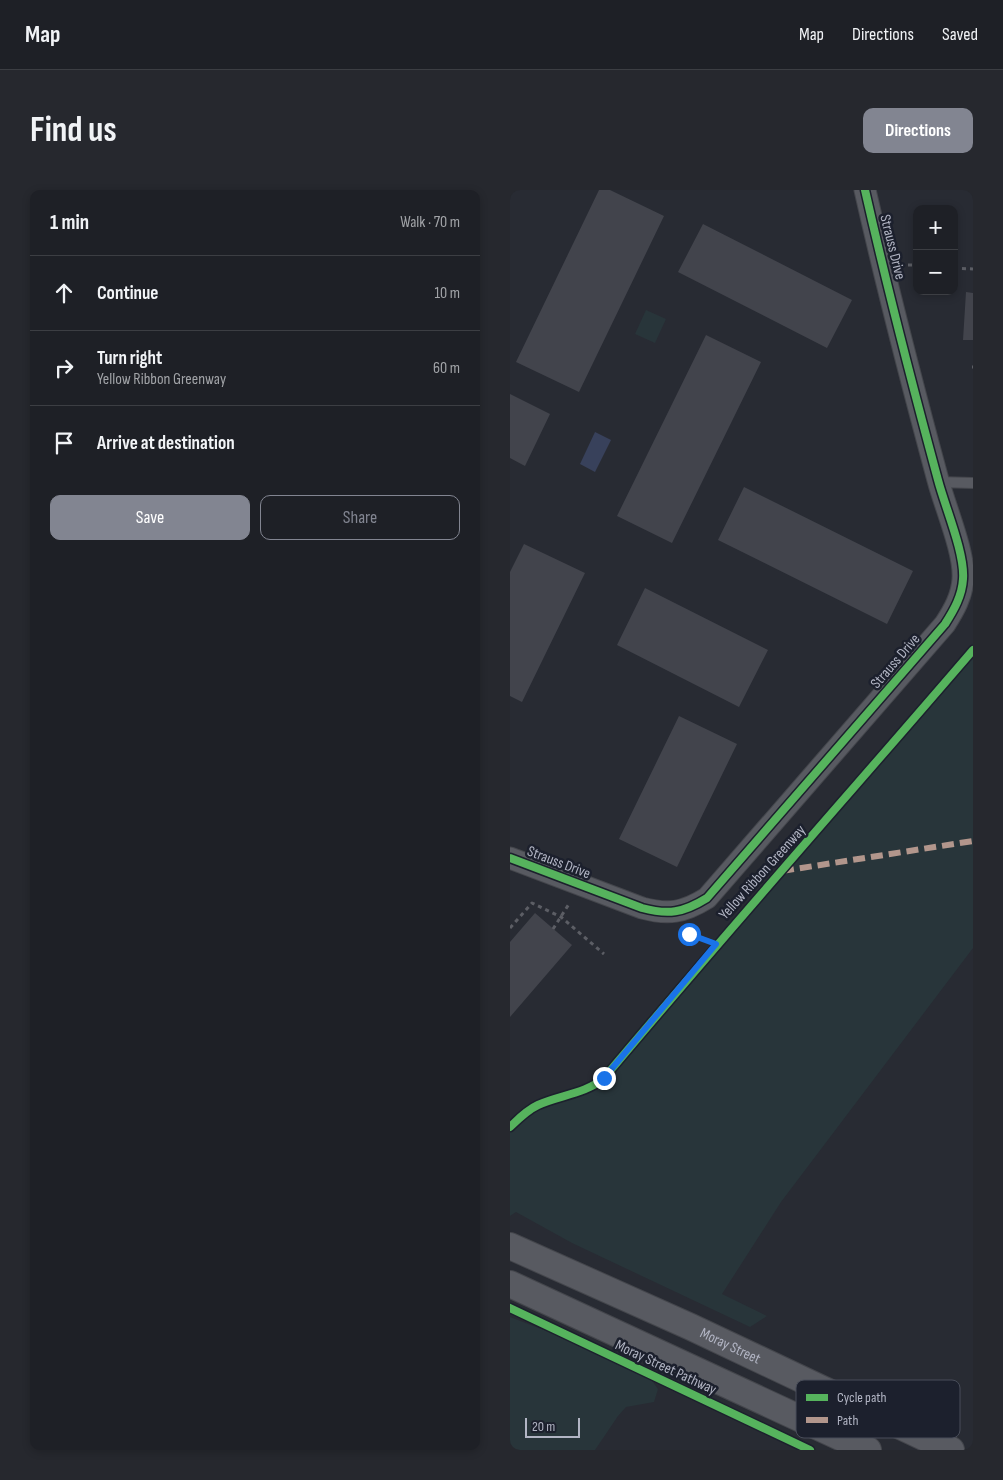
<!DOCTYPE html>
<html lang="en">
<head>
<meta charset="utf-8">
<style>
  :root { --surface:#1e2026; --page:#26282e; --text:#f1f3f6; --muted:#a1a3a7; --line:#3c3e43; --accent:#828591 }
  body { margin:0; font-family:"Sofia Sans Condensed",sans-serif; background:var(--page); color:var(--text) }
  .controls { position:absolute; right:15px; top:15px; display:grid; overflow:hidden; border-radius:10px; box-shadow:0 2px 8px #0003 }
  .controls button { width:45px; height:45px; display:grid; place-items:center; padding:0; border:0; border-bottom:1px solid var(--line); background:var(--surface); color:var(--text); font:25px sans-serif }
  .scale { position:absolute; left:15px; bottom:12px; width:55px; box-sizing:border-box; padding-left:5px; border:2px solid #b2b5c4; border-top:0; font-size:14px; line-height:18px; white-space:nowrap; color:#b2b5c4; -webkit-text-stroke:4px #1c202d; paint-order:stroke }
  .stop { position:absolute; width:15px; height:15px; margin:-11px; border:4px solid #1a73e8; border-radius:50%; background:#fff }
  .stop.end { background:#1a73e8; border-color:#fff; box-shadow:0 1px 5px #0008 }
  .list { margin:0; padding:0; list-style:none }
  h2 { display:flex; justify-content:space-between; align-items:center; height:65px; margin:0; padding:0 20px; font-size:21px }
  h2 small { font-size:16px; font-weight:400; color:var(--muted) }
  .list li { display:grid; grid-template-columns:32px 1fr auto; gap:15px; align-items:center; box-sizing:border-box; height:75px; padding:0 20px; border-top:1px solid var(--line) }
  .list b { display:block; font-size:19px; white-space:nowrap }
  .list p { margin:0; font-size:16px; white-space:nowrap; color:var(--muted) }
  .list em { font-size:16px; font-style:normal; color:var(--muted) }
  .actions { display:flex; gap:10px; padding:15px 20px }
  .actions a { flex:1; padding:11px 0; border:1px solid var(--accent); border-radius:10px; text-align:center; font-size:18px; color:var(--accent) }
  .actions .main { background:var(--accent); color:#fff }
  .icon { flex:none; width:28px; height:28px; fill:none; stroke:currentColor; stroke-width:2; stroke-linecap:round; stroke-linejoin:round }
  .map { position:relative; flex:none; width:463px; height:1260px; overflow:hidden; border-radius:10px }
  header { display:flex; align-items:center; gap:30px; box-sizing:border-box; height:70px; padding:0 25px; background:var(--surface); border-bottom:1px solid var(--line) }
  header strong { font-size:24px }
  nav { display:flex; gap:28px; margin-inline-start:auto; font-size:18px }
  .intro { display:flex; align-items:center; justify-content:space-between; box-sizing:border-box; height:120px; padding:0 30px }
  h1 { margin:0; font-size:35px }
  .button { padding:12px 22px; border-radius:10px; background:var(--accent); color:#fff; font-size:18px; font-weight:700 }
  main { display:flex; gap:30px; padding:0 30px }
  aside { flex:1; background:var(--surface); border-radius:10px; box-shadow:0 2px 8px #0003 }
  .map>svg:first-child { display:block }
  .green { fill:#28353a }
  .water { fill:#38415b }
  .building { fill:#42444c }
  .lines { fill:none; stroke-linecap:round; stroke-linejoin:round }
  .service-casing { stroke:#44464c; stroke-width:12 }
  .minor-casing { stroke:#44464c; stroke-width:23 }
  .tertiary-casing { stroke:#44464c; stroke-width:28 }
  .path { stroke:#5c5e65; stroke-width:3; stroke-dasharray:4 4; stroke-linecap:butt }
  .service { stroke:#585a61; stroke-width:10 }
  .minor { stroke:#585a61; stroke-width:21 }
  .tertiary { stroke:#585a61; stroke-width:26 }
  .quiet { stroke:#b2968c; stroke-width:6; stroke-dasharray:12 6; stroke-linecap:butt }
  .cycleway-casing { stroke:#1c202d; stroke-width:11 }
  .cycleway { stroke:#56b35d; stroke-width:8 }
  .route { stroke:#1a73e8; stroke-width:6 }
  .labels { text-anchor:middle; stroke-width:5; stroke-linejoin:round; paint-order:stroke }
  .street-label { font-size:15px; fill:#b2b5c4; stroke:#1c202d }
  .key { fill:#1c202d; stroke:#494d5a; stroke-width:1 }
  .key-label { font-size:14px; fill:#b2b5c4 }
</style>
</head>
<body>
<header>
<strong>Map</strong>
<nav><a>Map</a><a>Directions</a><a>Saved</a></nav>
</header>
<div class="intro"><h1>Find us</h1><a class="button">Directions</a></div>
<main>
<aside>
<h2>1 min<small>Walk · 70 m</small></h2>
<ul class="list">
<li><svg class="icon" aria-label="ahead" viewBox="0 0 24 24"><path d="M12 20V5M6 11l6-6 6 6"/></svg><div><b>Continue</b></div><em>10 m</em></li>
<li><svg class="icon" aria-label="right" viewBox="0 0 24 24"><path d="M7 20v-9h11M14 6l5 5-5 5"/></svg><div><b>Turn right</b><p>Yellow Ribbon Greenway</p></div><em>60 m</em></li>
<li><svg class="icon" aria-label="arrive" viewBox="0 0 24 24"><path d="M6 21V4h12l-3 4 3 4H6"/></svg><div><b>Arrive at destination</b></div></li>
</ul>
<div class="actions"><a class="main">Save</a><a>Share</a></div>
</aside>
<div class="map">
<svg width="463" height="1260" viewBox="0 0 463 1260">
  <rect width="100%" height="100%" fill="#282b33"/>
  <path class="green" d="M 136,120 L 156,129 L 145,153 L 125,144 Z
    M 463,460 L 463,758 L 271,1012 L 212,1104 L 257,1126 L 240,1137 L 62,1053 L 6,1022 L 0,1026 L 0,937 C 8,929 17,920 28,915 C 50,905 75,904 94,888 C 215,744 340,603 463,460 Z
    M 0,1127 L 109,1169 L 137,1184 L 148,1199 L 144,1212 L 116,1217 L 108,1226 L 85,1260 L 0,1260 Z"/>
  <path class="water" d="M 85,242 L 101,250 L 85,282 L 70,274 Z"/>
  <path class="building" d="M 89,0 L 100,0 L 154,26 L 69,202 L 6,172 Z
    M 193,34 L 342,110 L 317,158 L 168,82 Z
    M 456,102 L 463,103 L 463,150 L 453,150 Z
    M 196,145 L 251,172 L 162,353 L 107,326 Z
    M 0,204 L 40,224 L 15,276 L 0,268 Z
    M 234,297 L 403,381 L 377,434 L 208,350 Z
    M 14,354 L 75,383 L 12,512 L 0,506 L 0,382 Z
    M 135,398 L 258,460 L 229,517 L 107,455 Z
    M 169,526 L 227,554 L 167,677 L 109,649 Z
    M 25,723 L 62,755 L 0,827 L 0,752 Z"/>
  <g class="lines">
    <defs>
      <path id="service" d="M 428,292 L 463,293"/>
      <path id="minor" d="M 0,668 L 132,718 C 158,725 173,723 197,708 L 435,434 C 444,420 452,406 453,389 C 455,363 435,317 428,290 C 402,194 377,97 355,0"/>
      <g id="tertiary">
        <path id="s1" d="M 0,1056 L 181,1137 L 441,1260"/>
        <path d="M 0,1094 L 358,1260"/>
      </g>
    </defs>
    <use href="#service" class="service-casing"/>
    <use href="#minor" class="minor-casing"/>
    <use href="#tertiary" class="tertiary-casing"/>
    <path class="path" d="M 398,75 L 407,75
      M 444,78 L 463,79
      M 462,177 L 463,177
      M 0,738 L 22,713 L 51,727 L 94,764
      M 43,739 L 59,714"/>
    <use href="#service" class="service"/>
    <use href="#minor" class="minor"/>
    <use href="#tertiary" class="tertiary"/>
    <path class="quiet" d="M 272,681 L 463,651"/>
    <defs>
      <path id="cycleway" d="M 0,668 L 132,718 C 158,725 173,723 197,708 L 435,434 C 444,420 452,406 453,389 C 455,363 435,317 428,290 C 402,194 377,97 355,0
        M 0,937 C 8,929 17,920 28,915 C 50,905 75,904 94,888 C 215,744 340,603 463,460
        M 0,1118 L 300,1260"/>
    </defs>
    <use href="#cycleway" class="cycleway-casing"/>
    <use href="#cycleway" class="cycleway"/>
  </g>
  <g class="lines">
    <path class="route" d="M 94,888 L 206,754 L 179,744"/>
  </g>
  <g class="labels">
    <g class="street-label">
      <text transform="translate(383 57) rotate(76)" y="5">Strauss Drive</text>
      <text transform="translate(385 471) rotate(-49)" y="5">Strauss Drive</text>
      <text transform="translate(49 672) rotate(21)" y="5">Strauss Drive</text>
      <text transform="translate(252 682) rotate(-48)" y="5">Yellow Ribbon Greenway</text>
      <text dy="5" stroke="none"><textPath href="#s1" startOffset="242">Moray Street</textPath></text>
      <text transform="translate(156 1177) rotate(25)" y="5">Moray Street Pathway</text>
    </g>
  </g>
  <rect x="286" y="1190" width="164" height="58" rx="8" class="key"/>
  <rect x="296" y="1204" width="22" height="7" fill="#56b35d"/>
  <rect x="296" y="1227" width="22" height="6" fill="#b2968c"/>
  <g class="key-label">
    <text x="327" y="1212">Cycle path</text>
    <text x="327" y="1235">Path</text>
  </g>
</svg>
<div class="controls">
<button>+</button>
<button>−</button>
</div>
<div class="scale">20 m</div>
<div class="stop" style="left:179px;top:744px"></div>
<div class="stop end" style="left:94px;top:888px"></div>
</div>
</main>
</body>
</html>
